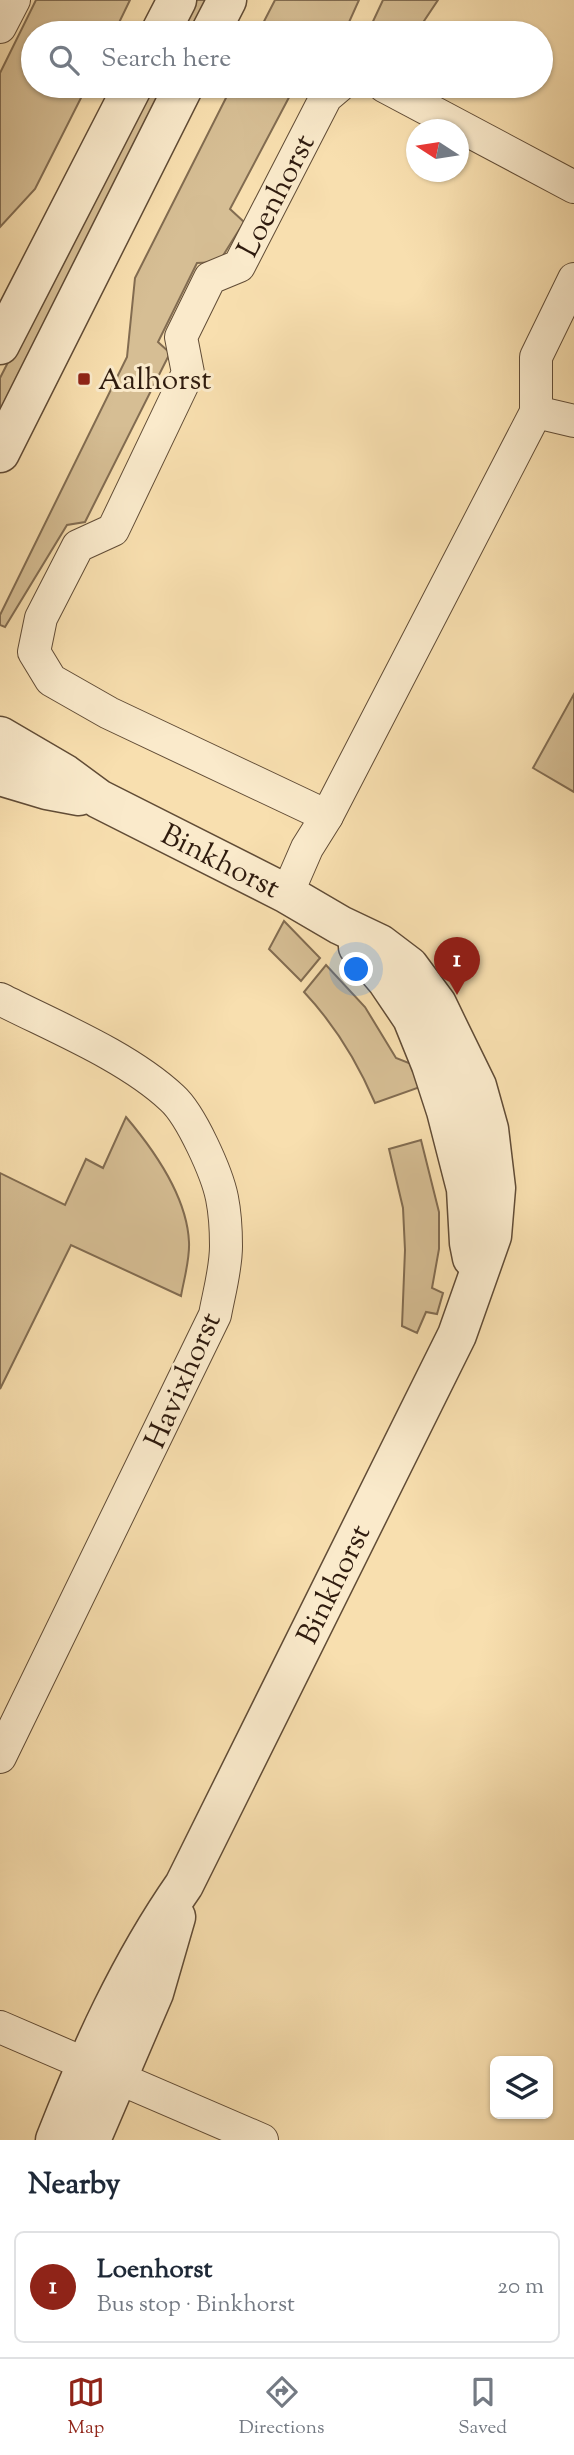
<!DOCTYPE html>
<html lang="en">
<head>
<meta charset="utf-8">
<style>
  :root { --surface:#fff; --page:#f2f2f3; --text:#1f2937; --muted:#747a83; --line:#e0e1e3; --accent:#8f2418 }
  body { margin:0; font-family:"Sorts Mill Goudy",serif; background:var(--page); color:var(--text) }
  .controls { position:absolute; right:21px; bottom:21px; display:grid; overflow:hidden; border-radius:10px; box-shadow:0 2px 5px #0004 }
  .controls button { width:63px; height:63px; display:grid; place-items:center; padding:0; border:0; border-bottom:2px solid var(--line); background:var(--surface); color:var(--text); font:35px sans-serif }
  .compass { position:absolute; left:406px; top:119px; width:63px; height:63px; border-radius:50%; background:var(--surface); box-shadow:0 2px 5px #0004; rotate:282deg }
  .you { position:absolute; left:357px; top:970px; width:24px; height:24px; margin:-18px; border:5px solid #fff; border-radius:50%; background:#1a73e8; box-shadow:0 0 0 10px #1a73e833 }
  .badge { display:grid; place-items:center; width:46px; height:46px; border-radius:50%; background:var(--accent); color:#fff; font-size:23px; font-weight:700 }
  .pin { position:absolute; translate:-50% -58px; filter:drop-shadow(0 2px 4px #0008) }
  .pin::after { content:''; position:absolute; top:37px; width:24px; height:21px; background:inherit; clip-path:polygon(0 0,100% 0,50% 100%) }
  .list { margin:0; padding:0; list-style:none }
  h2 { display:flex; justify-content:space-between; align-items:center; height:91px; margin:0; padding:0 28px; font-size:30px }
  h2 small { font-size:23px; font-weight:400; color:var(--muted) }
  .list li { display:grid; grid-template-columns:46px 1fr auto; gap:21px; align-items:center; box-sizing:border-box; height:112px; margin:0 14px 14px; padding:0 14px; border:2px solid var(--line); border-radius:10px }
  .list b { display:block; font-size:26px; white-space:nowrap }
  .list p { margin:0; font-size:23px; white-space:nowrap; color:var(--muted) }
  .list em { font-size:23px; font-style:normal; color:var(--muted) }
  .icon { flex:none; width:38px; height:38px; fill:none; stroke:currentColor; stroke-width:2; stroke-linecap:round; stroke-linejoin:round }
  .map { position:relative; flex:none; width:574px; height:2140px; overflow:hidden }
  .search { position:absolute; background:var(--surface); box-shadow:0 2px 5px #0004; left:21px; right:21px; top:21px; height:77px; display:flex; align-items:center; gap:18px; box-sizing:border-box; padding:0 24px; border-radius:38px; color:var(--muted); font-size:26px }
  .sheet { height:217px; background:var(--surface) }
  nav { display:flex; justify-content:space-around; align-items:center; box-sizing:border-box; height:98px; border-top:2px solid var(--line); background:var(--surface); font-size:19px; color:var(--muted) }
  nav a { display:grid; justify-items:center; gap:4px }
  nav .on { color:var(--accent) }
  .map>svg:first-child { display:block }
  .green { fill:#d6be94; stroke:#826c51; stroke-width:2 }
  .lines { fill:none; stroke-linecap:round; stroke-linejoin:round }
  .minor-casing { stroke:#614c36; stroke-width:34 }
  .tertiary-casing { stroke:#614c36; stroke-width:41 }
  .minor { stroke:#faeacb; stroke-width:32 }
  .tertiary { stroke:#faeacb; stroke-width:38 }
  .poi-dot { fill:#8f2418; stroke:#faeacb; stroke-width:2.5 }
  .labels { text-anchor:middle; stroke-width:6; stroke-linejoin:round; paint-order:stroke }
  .street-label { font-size:30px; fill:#2f1b0e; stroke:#faeacb }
  .poi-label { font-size:30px; fill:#2f1b0e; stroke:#faeacb; text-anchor:start }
</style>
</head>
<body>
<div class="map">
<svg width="574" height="2140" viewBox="0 0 574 2140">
  <rect width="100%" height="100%" fill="#f8dfaf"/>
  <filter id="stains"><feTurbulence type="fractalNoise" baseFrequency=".00286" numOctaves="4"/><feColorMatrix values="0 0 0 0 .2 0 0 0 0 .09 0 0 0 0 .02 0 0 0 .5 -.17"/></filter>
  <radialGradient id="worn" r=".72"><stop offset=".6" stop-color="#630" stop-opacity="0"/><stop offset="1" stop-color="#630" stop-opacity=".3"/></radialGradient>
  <path class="green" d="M 36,0 L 130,0 L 114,33 L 33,33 L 33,86 L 87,86 L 35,189 L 0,227 L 0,73 Z
    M 193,0 L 208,0 L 192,33 L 176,33 Z
    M 275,0 L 359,0 L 346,29 L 327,27 L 323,33 L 258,33 Z
    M 383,0 L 438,0 L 416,33 L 370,33 L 368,32 Z
    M 149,86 L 166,86 L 0,420 L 0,378 Z
    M 232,86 L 295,86 L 230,209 L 244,222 L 219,262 L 197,263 L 158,342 L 170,353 L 85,522 L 67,525 L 5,627 L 0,625 L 0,615 L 127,357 L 135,278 Z
    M 574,694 L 574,792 L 533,768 Z
    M 284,921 L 320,958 L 301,981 L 269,949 Z
    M 326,965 L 365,1007 L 396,1058 L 414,1065 L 423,1086 L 375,1103 C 357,1061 335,1025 304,992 Z
    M 126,1117 C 154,1150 187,1197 189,1242 C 190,1259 184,1279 181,1296 L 71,1245 L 0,1389 L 0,1173 L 65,1205 L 86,1159 L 103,1168 Z
    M 421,1140 L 439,1212 L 439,1249 L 432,1288 L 443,1293 L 437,1314 L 426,1312 L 417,1333 L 402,1326 L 405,1250 L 403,1208 L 389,1149 Z"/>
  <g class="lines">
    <defs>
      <g id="minor">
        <path d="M 0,27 L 14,0"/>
        <path d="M 384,86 L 574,187"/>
        <path d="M 536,412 L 574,421"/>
        <path id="s1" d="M 327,816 L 109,713 L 51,680 L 34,652 L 41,618 L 78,546 L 113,530 L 188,373 L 181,337 L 210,278 L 239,266 L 326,97 L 339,86"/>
        <path d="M 287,894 L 307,848 L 327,816 L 536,412 L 536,357 L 574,279"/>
        <path d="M 0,999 C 55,1027 127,1056 172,1098 C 191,1115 217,1173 222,1198 C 225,1213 226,1231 226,1246 C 226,1269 219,1293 215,1315 L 0,1757"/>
        <path d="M 0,2027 L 262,2140"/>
      </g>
      <g id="tertiary">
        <path d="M 160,33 L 177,0"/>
        <path d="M 210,33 L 227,0"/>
        <path d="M 0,345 L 133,86"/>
        <path d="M 0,453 L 184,86"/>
        <path id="s2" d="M 0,736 L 65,774 L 99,799 L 287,894 L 340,925 L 380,944 L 409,966 L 437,1004 L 451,1033 L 477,1086 L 489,1129 L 496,1188 L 492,1236 L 457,1335 L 184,1885 C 129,1964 90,2051 55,2140"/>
        <path d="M 0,776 L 47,790 L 79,796"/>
        <path d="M 358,947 L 387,981 L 412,1018 L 431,1065 L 446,1111 L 466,1189 L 469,1243 L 472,1258"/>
        <path d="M 91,2140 L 154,1993 L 176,1917"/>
      </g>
    </defs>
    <use href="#minor" class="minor-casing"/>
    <use href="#tertiary" class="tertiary-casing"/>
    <use href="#minor" class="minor"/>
    <use href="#tertiary" class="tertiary"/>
  </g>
  <rect class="poi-dot" x="77" y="372" width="14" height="14" rx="3.5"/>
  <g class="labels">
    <g class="street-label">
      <text dy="10" stroke="none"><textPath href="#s1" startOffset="882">Loenhorst</textPath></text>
      <text dy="10" stroke="none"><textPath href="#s2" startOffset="254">Binkhorst</textPath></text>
      <text transform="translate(182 1380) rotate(-66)" y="10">Havixhorst</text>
      <text transform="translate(333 1584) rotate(-64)" y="10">Binkhorst</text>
    </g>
    <g class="poi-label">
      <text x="98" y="389">Aalhorst</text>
    </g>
  </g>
  <rect width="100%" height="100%" filter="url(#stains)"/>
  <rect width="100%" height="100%" fill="url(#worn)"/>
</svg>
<div class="controls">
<button><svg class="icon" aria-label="layers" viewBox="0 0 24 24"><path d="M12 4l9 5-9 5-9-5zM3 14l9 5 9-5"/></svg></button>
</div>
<svg class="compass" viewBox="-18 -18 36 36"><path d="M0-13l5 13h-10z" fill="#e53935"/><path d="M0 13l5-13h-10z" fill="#747a83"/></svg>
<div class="you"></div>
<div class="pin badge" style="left:457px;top:995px">1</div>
<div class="search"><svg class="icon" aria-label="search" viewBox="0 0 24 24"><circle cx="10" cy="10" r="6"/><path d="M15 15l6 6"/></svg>Search here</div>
</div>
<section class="sheet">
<h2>Nearby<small></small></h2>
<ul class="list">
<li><span class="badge">1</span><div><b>Loenhorst</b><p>Bus stop · Binkhorst</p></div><em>20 m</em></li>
</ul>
</section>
<nav>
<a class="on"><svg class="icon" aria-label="map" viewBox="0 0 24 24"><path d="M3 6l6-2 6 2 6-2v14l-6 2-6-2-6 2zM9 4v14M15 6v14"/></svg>Map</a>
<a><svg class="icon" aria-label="directions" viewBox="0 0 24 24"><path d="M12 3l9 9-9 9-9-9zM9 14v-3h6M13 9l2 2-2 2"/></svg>Directions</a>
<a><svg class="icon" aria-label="saved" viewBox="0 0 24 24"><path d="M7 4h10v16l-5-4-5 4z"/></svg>Saved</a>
</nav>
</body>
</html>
